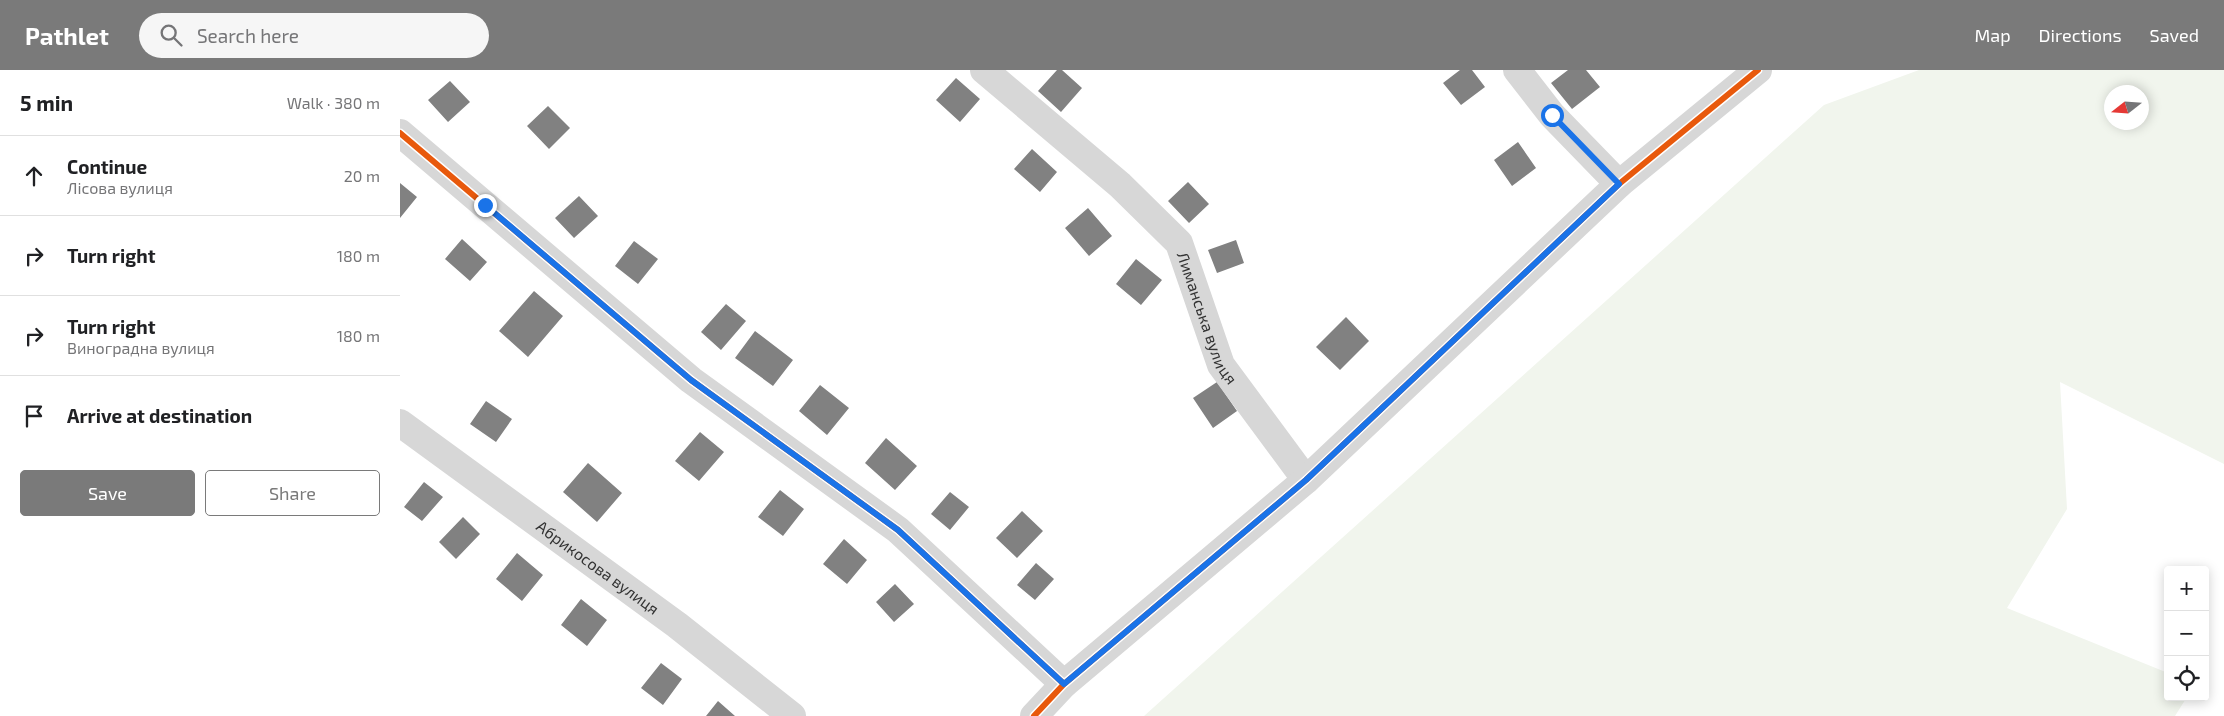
<!DOCTYPE html>
<html lang="en">
<head>
<meta charset="utf-8">
<style>
  :root { --surface:#fff; --page:#f6f6f6; --text:#202124; --muted:#757577; --line:#e0e0e0; --accent:#7a7a7a }
  body { margin:0; font-family:"Exo 2",sans-serif; background:var(--page); color:var(--text) }
  .controls { position:absolute; right:15px; bottom:15px; display:grid; overflow:hidden; border-radius:5px; box-shadow:0 2px 12px #0003 }
  .controls button { width:45px; height:45px; display:grid; place-items:center; padding:0; border:0; border-bottom:1px solid var(--line); background:var(--surface); color:var(--text); font:25px sans-serif }
  .compass { position:absolute; left:1704px; top:15px; width:45px; height:45px; border-radius:50%; background:var(--surface); box-shadow:0 2px 12px #0003; rotate:253deg }
  .stop { position:absolute; width:15px; height:15px; margin:-11px; border:4px solid #1a73e8; border-radius:50%; background:#fff }
  .stop.end { background:#1a73e8; border-color:#fff; box-shadow:0 1px 5px #0008 }
  .list { margin:0; padding:0; list-style:none }
  h2 { display:flex; justify-content:space-between; align-items:center; height:65px; margin:0; padding:0 20px; font-size:21px }
  h2 small { font-size:16px; font-weight:400; color:var(--muted) }
  .list li { display:grid; grid-template-columns:32px 1fr auto; gap:15px; align-items:center; box-sizing:border-box; height:80px; padding:0 20px; border-top:1px solid var(--line) }
  .list b { display:block; font-size:19px; white-space:nowrap }
  .list p { margin:0; font-size:16px; white-space:nowrap; color:var(--muted) }
  .list em { font-size:16px; font-style:normal; color:var(--muted) }
  .actions { display:flex; gap:10px; padding:15px 20px }
  .actions a { flex:1; padding:11px 0; border:1px solid var(--accent); border-radius:5px; text-align:center; font-size:18px; color:var(--accent) }
  .actions .main { background:var(--accent); color:#fff }
  .icon { flex:none; width:28px; height:28px; fill:none; stroke:currentColor; stroke-width:2; stroke-linecap:round; stroke-linejoin:round }
  .map { position:relative; flex:none; width:1824px; height:646px; overflow:hidden }
  header { display:flex; align-items:center; gap:30px; box-sizing:border-box; height:70px; padding:0 25px; background:var(--accent); color:#fff }
  header strong { font-size:24px }
  nav { display:flex; gap:28px; margin-inline-start:auto; font-size:18px }
  .search { width:350px; height:45px; background:var(--page); display:flex; align-items:center; gap:12px; box-sizing:border-box; padding:0 18px; border-radius:28px; color:var(--muted); font-size:19px }
  main { display:flex }
  aside { flex:1; background:var(--surface) }
  .map>svg:first-child { display:block }
  .green { fill:#f1f5ed; fill-rule:evenodd }
  .building { fill:#818181 }
  .lines { fill:none; stroke-linecap:round; stroke-linejoin:round }
  .minor { stroke:#d7d7d7; stroke-width:28 }
  .cycleway-casing { stroke:#fff; stroke-width:9 }
  .cycleway { stroke:#e8590c; stroke-width:6 }
  .route { stroke:#1a73e8; stroke-width:6 }
  .labels { text-anchor:middle; stroke-width:5; stroke-linejoin:round; paint-order:stroke }
  .street-label { font-size:16px; fill:#333; stroke:#fff }
</style>
</head>
<body>
<header>
<strong>Pathlet</strong>
<div class="search"><svg class="icon" aria-label="search" viewBox="0 0 24 24"><circle cx="10" cy="10" r="6"/><path d="M15 15l6 6"/></svg>Search here</div>
<nav><a>Map</a><a>Directions</a><a>Saved</a></nav>
</header>
<main>
<aside>
<h2>5 min<small>Walk · 380 m</small></h2>
<ul class="list">
<li><svg class="icon" aria-label="ahead" viewBox="0 0 24 24"><path d="M12 20V5M6 11l6-6 6 6"/></svg><div><b>Continue</b><p>Лісова вулиця</p></div><em>20 m</em></li>
<li><svg class="icon" aria-label="right" viewBox="0 0 24 24"><path d="M7 20v-9h11M14 6l5 5-5 5"/></svg><div><b>Turn right</b></div><em>180 m</em></li>
<li><svg class="icon" aria-label="right" viewBox="0 0 24 24"><path d="M7 20v-9h11M14 6l5 5-5 5"/></svg><div><b>Turn right</b><p>Виноградна вулиця</p></div><em>180 m</em></li>
<li><svg class="icon" aria-label="arrive" viewBox="0 0 24 24"><path d="M6 21V4h12l-3 4 3 4H6"/></svg><div><b>Arrive at destination</b></div></li>
</ul>
<div class="actions"><a class="main">Save</a><a>Share</a></div>
</aside>
<div class="map">
<svg width="1824" height="646" viewBox="0 0 1824 646">
  <rect width="100%" height="100%" fill="#fff"/>
  <path class="green" d="M 1519,0 L 1824,0 L 1824,394 L 1660,312 L 1667,439 L 1607,538 L 1768,603 L 1768,627 L 1787,627 L 1775,646 L 744,646 L 1424,35 ZM 1712,22 L 1742,22 L 1742,52 L 1712,52 Z"/>
  <path class="building" d="M 657,0 L 662,0 L 682,18 L 661,42 L 638,21 Z
    M 1060,0 L 1072,0 L 1085,17 L 1061,35 L 1043,13 Z
    M 1168,0 L 1186,0 L 1200,17 L 1172,39 L 1151,13 Z
    M 556,8 L 580,29 L 560,52 L 536,30 Z
    M 50,11 L 70,32 L 48,52 L 28,30 Z
    M 148,36 L 170,58 L 149,79 L 127,56 Z
    M 1118,72 L 1136,98 L 1112,116 L 1094,90 Z
    M 632,79 L 657,102 L 640,122 L 614,99 Z
    M 788,112 L 809,134 L 789,153 L 768,131 Z
    M 0,113 L 17,127 L 0,148 Z
    M 179,126 L 198,146 L 174,168 L 155,148 Z
    M 688,138 L 712,166 L 689,186 L 665,158 Z
    M 62,169 L 87,192 L 70,211 L 45,189 Z
    M 836,170 L 844,193 L 817,203 L 808,180 Z
    M 234,171 L 258,189 L 238,214 L 215,196 Z
    M 736,189 L 762,210 L 741,235 L 716,214 Z
    M 134,221 L 163,246 L 128,287 L 99,261 Z
    M 326,234 L 346,251 L 321,280 L 301,262 Z
    M 946,247 L 969,271 L 940,300 L 916,277 Z
    M 355,261 L 393,290 L 373,316 L 335,288 Z
    M 817,312 L 837,341 L 813,358 L 793,328 Z
    M 420,315 L 449,338 L 427,365 L 399,341 Z
    M 86,331 L 112,349 L 96,372 L 70,354 Z
    M 300,362 L 324,382 L 299,411 L 275,391 Z
    M 486,368 L 517,396 L 495,420 L 465,393 Z
    M 188,393 L 222,423 L 197,452 L 163,422 Z
    M 24,412 L 43,427 L 22,451 L 4,437 Z
    M 380,420 L 404,439 L 383,466 L 358,447 Z
    M 550,422 L 569,437 L 550,460 L 531,444 Z
    M 622,441 L 643,461 L 617,488 L 596,468 Z
    M 63,447 L 80,464 L 56,489 L 39,472 Z
    M 444,469 L 467,490 L 447,514 L 423,494 Z
    M 117,483 L 143,505 L 122,531 L 96,509 Z
    M 636,493 L 654,509 L 635,530 L 617,515 Z
    M 495,514 L 514,534 L 494,552 L 476,532 Z
    M 181,529 L 207,550 L 187,576 L 161,555 Z
    M 261,593 L 282,609 L 263,635 L 241,618 Z
    M 318,631 L 335,646 L 306,646 Z"/>
  <g class="lines">
    <g class="minor">
      <path id="s1" d="M 584,0 L 720,115 L 779,173 L 821,295 L 906,410"/>
      <path d="M 1117,0 L 1152,45 L 1219,114"/>
      <path d="M 0,63 L 291,310 L 498,460 L 664,614"/>
      <path id="s2" d="M 0,353 L 277,555 L 392,646"/>
      <path d="M 634,646 L 664,614 L 906,410 L 1219,114 L 1358,0"/>
    </g>
    <defs>
      <path id="cycleway" d="M 0,63 L 291,310 L 498,460 L 664,614
        M 634,646 L 664,614 L 906,410 L 1219,114 L 1358,0"/>
    </defs>
    <use href="#cycleway" class="cycleway-casing"/>
    <use href="#cycleway" class="cycleway"/>
  </g>
  <g class="lines">
    <path class="route" d="M 85,135 L 291,310 L 498,460 L 664,614 L 906,410 L 1219,114 L 1152,45"/>
  </g>
  <g class="labels">
    <g class="street-label">
      <text dy="6" stroke="none"><textPath href="#s1" startOffset="341">Лиманська вулиця</textPath></text>
      <text dy="6" stroke="none"><textPath href="#s2" startOffset="245">Абрикосова вулиця</textPath></text>
    </g>
  </g>
</svg>
<div class="controls">
<button>+</button>
<button>−</button>
<button><svg class="icon" aria-label="locate" viewBox="0 0 24 24"><circle cx="12" cy="12" r="6"/><path d="M12 2v4M12 18v4M2 12h4M18 12h4"/></svg></button>
</div>
<svg class="compass" viewBox="-18 -18 36 36"><path d="M0-13l5 13h-10z" fill="#e53935"/><path d="M0 13l5-13h-10z" fill="#757577"/></svg>
<div class="stop" style="left:1152px;top:45px"></div>
<div class="stop end" style="left:85px;top:135px"></div>
</div>
</main>
</body>
</html>
